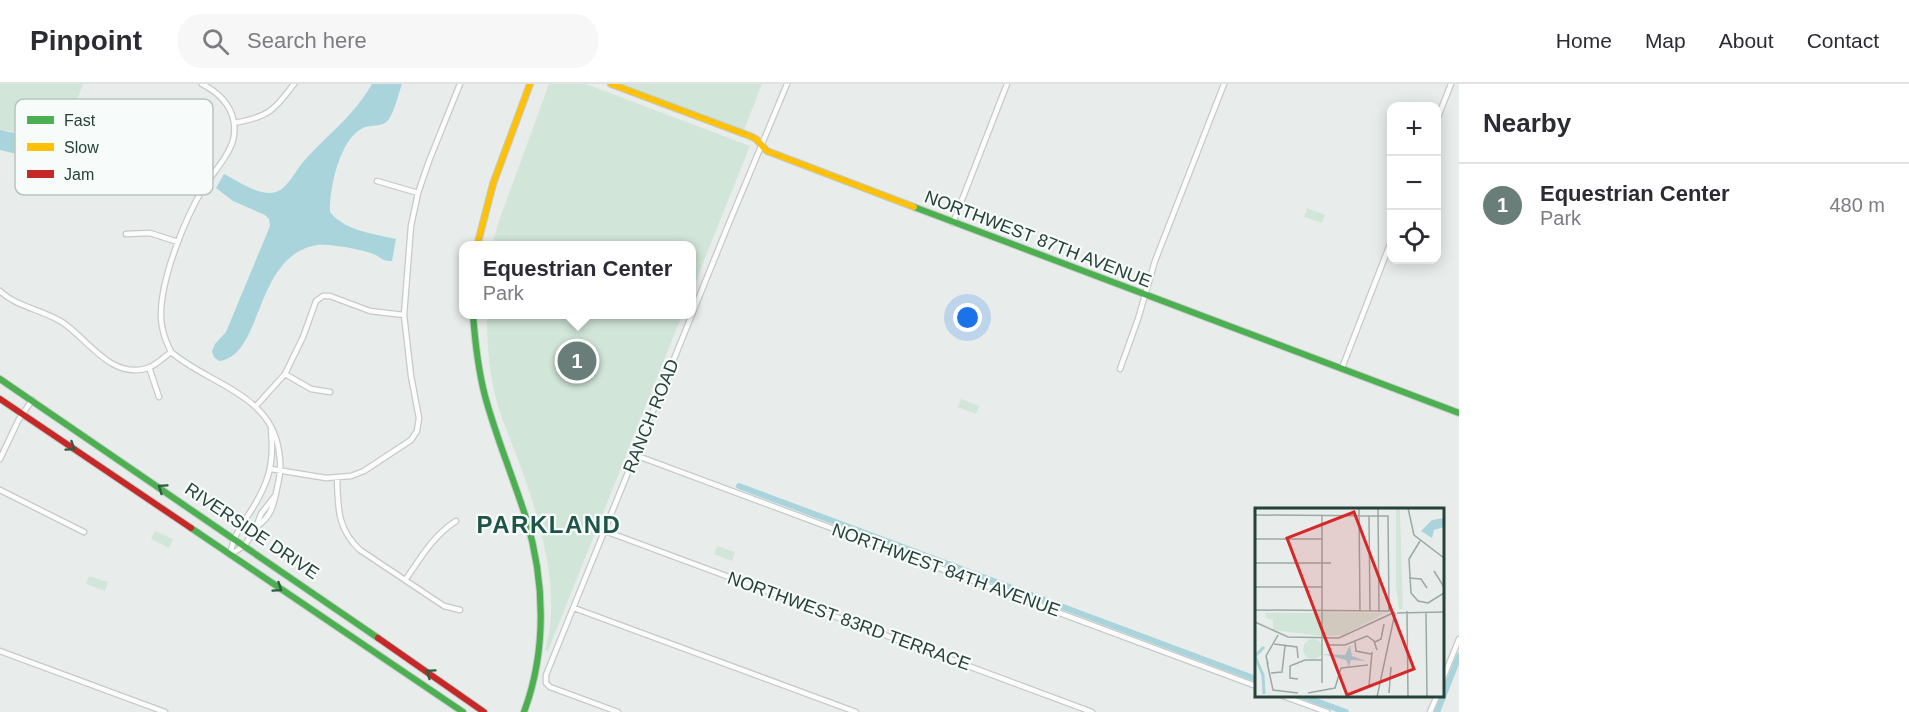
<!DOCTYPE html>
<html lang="en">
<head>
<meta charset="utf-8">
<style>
  :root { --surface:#fff; --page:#f7f7f7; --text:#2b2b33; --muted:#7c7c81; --line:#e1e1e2; --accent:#697e78 }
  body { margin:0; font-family:Arial,sans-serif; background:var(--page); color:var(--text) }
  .controls { position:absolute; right:18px; top:18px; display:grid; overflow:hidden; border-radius:12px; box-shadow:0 3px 15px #0003 }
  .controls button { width:54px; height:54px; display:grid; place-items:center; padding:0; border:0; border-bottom:2px solid var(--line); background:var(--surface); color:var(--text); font:30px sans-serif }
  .you { position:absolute; left:968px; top:234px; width:21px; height:21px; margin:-15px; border:4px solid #fff; border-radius:50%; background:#1a73e8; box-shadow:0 0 0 9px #1a73e833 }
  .badge { display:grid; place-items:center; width:39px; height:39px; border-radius:50%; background:var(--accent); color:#fff; font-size:20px; font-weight:700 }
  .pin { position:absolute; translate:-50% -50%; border:3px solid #fff; box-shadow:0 2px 6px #0006 }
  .popup { position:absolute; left:459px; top:157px; width:237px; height:78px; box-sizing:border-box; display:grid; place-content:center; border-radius:12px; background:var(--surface); filter:drop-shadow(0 2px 4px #0005); font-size:20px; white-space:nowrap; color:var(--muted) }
  .popup b { font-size:22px; color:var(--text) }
  .popup::after { content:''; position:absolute; left:50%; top:100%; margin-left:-12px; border:12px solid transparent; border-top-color:var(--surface) }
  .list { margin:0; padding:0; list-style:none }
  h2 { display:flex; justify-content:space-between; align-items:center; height:78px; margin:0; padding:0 24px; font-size:26px }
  h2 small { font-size:20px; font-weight:400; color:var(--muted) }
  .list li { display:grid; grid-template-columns:39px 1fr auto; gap:18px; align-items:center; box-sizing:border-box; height:84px; padding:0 24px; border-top:2px solid var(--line) }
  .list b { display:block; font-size:22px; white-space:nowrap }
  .list p { margin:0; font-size:20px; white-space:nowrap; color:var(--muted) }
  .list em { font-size:20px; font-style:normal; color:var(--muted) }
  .icon { flex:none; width:33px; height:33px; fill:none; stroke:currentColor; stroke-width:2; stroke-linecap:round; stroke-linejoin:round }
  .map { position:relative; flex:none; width:1459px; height:628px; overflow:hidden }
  header { display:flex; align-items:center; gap:36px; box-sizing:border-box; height:84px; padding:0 30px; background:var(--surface); border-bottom:2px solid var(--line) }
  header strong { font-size:28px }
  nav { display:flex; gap:33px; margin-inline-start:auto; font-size:21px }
  .search { width:420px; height:54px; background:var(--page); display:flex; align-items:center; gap:15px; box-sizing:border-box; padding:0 21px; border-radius:24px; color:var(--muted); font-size:22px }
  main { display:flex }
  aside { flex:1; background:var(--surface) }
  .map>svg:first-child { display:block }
  .green { fill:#d1e6d8 }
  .water { fill:#a9d4db }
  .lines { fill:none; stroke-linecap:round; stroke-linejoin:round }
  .canal { stroke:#a9d4db; stroke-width:6 }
  .street-casing { stroke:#c5cac8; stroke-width:7 }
  .fast-casing { stroke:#c3cbc8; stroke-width:8 }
  .slow-casing { stroke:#c3cbc8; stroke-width:8 }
  .jam-casing { stroke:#c3cbc8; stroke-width:8 }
  .street { stroke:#fcfcfc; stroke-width:4.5 }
  .fast { stroke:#4caf50; stroke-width:6 }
  .slow { stroke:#ffc107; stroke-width:6 }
  .jam { stroke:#c62828; stroke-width:6 }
  .oneway { stroke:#2e5d40 }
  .labels { text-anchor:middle; stroke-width:4.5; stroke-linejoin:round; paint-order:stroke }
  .street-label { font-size:18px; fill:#24423a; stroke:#f7fbf9 }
  .district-label { font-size:24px; font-weight:bold; letter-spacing:1.5px; fill:#1f5548; stroke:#f7fbf9 }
  .inset-river { fill:none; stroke:#a9d4db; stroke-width:3 }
  .inset-road { fill:none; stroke:#9aa9a4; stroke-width:1.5 }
  .view { fill:#d62828; fill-opacity:0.15; stroke:#d62828; stroke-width:3 }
  .inset-edge { fill:none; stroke:#24423a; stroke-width:3 }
  .key { fill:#f7fbf9; stroke:#b8c4c0; stroke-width:1.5 }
  .key-label { font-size:16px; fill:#24423a }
</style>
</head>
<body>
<header>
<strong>Pinpoint</strong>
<div class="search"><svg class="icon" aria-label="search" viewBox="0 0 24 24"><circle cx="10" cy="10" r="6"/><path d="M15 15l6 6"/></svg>Search here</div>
<nav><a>Home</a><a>Map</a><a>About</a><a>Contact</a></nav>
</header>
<main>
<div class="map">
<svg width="1459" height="628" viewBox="0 0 1459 628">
  <rect width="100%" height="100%" fill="#e8edeb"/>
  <path class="green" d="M 0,0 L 83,0 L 78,13 L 53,51 L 28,50 L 0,46 Z
    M 549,0 L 586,0 L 750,62 L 691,209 L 691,162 L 492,161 L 499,137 Z
    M 620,0 L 762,0 L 744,46 Z
    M 1307,124 L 1325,131 L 1322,139 L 1304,133 Z
    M 487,231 L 682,231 L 548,567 L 545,566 C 563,507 538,429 517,373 C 511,356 503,339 498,322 C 489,292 487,261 487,231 Z
    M 961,315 L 979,322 L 976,330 L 958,323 Z
    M 155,447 L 173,455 L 169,464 L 151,455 Z
    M 717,462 L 735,468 L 732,477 L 714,470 Z
    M 89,492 L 108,498 L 105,507 L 86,500 Z"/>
  <path class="water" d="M 372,0 L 402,0 C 398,11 395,26 389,35 C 383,44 371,40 363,44 C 340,54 329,105 330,128 C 345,147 374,150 396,155 L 392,177 C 384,177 382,175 376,171 C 367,166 327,159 317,161 C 253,172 264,272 219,277 L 214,273 L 212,267 L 215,260 L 226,248 L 270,142 L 269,135 L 265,131 L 233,117 L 216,104 L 224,90 C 238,97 260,113 276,108 C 288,104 296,86 304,77 C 329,49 352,34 372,0 Z
    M 141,45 C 165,49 197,57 210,80 L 200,91 L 170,72 L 147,65 L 34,70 L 13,69 L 0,66 L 0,46 C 33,55 65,48 98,46 C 113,45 127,45 141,45 Z"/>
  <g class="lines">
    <path class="canal" d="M 739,402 L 1256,595
      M 1302,612 L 1346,628
      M 1437,628 L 1459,572"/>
    <defs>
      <path id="street" d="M 1436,38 L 1451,0
        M 234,39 C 268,33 274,27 294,0
        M 377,97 L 418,109
        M 953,139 L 1007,0
        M 126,150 L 150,149 L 178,158
        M 0,207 C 15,222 43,226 62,238 C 88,255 111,296 148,284 C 156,281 164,273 171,268 C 208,300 272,310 279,368 C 281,379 281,388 278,400 C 274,418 273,432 256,443
        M 171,268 C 166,257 161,246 161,233 C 160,196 185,134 204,103 C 214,87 232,69 234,51 C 237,27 222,10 202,0
        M 149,283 L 159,313
        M 1342,284 L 1392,155
        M 1120,285 L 1138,235 L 1155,177 L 1224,0
        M 285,290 L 311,305 L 330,308
        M 256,322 L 285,290 L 303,253 L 316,217 L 323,212 L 330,212 L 370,227 L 404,231
        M 635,371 L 1256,602
        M 0,375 L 18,337 L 32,316
        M 271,385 L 326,394 L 351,392 L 364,387 L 411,356 L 417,347 L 419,334 L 411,292 L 404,231 L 411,142 L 418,109 L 429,77 L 460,0
        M 337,394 C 338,423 337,445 360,466 L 444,522 L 460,526
        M 0,406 L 84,448
        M 605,447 L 1092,628
        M 230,471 C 234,452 237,449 247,433 C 267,403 275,382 271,346
        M 230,471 L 245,461 L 256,443 L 261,430 L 274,413
        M 406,495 C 421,473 433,452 456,437
        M 574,524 L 856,628
        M 0,567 L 165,628
        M 1442,597 L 1459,555
        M 1283,612 L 1327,628
        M 618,628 L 550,603 L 546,599 L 546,591 L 727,144 L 787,0
        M 1430,628 L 1437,612"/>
      <path id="fast" d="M 914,123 L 1459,329
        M 473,230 C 475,258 478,285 485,312 C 496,353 513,393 526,434 C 545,497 547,566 524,628
        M 0,295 L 378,554
        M 191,444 L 463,628"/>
      <path id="slow" d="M 611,0 L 750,52 L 756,55 L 767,67 L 914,123
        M 477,162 L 493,100 L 530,0"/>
      <path id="jam" d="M 0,315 L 191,444
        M 378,554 L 484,628"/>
    </defs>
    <use href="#street" class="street-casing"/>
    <use href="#fast" class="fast-casing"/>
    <use href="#slow" class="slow-casing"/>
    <use href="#jam" class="jam-casing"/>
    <use href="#street" class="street"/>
    <use href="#fast" class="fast"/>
    <use href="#slow" class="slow"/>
    <use href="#jam" class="jam"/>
  </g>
  <defs><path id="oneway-chevron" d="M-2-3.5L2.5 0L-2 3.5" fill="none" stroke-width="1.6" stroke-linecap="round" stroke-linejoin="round" transform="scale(1.5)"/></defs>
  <g class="oneway">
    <use href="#oneway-chevron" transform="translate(71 363) rotate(34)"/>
    <use href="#oneway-chevron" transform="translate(162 404) rotate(-146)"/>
    <use href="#oneway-chevron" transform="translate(278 504) rotate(34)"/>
    <use href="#oneway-chevron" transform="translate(430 589) rotate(-145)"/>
  </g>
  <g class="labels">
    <g class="street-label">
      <text transform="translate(1038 155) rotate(21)" y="6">NORTHWEST 87TH AVENUE</text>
      <text transform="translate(651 332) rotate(-68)" y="6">RANCH ROAD</text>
      <text transform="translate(252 447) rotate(34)" y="6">RIVERSIDE DRIVE</text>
      <text transform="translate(946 486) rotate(20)" y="6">NORTHWEST 84TH AVENUE</text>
      <text transform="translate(849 537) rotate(20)" y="6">NORTHWEST 83RD TERRACE</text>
    </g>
    <g class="district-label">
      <text x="549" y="449">PARKLAND</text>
    </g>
  </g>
  <g transform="translate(1255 424)">
    <rect width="189" height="189" fill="#e8edeb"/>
    <path d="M 141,0 L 145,0 L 145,7 L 148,101 L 144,101 L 141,79 ZM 67,104 L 130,105 L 88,127 L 68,128 ZM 10,105 L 66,105 L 66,128 L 18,122 L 18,112 L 11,110 ZM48 141a10 10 0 1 1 20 0a10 10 0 1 1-20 0Z" fill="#d1e6d8"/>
    <path d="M 189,10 L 189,19 L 179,22 L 177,30 L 166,23 L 177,12 ZM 95,137 L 97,148 L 111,153 L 96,152 L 94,159 L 91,152 L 68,146 L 90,147 Z" fill="#a9d4db"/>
    <path class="inset-river" d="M 9,139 L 0,148 L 8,167 L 9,186"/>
    <path class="inset-road" d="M 104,0 L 105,103M 123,0 L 124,104M 153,0 L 159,27 L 189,50M 0,7 L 133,8 L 134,103 L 0,102M 67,7 L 67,175M 114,8 L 115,103M 0,31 L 67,31M 165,33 L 154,51 L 156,85 L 163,93 L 173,95 L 189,85M 0,55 L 76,55M 179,63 L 189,79M 154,70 L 166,71 L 172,80M 0,79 L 67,79M 152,103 L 153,189M 171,104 L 172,189M 142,105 L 189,104M 0,114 L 33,129 L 84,130 L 140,104M 100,134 L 101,143 L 116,146M 120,134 L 126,131 L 129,116M 19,136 L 42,139 L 43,150M 72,137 L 90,137 L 112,128 L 119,133 L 122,142M 12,154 L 18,182 L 43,185M 13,156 L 11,148 L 23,127M 86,160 L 113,157M 16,165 L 27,164 L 30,138M 43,171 L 35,170 L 35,158 L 50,152 L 67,152M 107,181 L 114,178 L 117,144M 53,185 L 80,180 L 86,160M 134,185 L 136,159M 122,189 L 140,105"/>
    <path class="view" d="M 99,4 L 159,161 L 92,187 L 32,30 Z"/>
    <rect width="189" height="189" class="inset-edge"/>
  </g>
  <rect x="15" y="15" width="198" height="96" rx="9" class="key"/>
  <rect x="27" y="32" width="27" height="8" fill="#4caf50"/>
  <rect x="27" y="59" width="27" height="8" fill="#ffc107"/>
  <rect x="27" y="86" width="27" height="8" fill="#c62828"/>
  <g class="key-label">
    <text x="64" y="42">Fast</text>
    <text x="64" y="69">Slow</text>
    <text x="64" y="96">Jam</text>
  </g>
</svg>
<div class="controls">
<button>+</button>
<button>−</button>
<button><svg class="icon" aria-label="locate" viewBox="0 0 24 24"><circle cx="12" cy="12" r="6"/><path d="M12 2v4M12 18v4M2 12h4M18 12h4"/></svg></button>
</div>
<div class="you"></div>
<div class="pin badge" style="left:577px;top:277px">1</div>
<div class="popup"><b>Equestrian Center</b>Park</div>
</div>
<aside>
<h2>Nearby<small></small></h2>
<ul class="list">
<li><span class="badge">1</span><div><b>Equestrian Center</b><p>Park</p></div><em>480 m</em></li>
</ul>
</aside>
</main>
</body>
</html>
